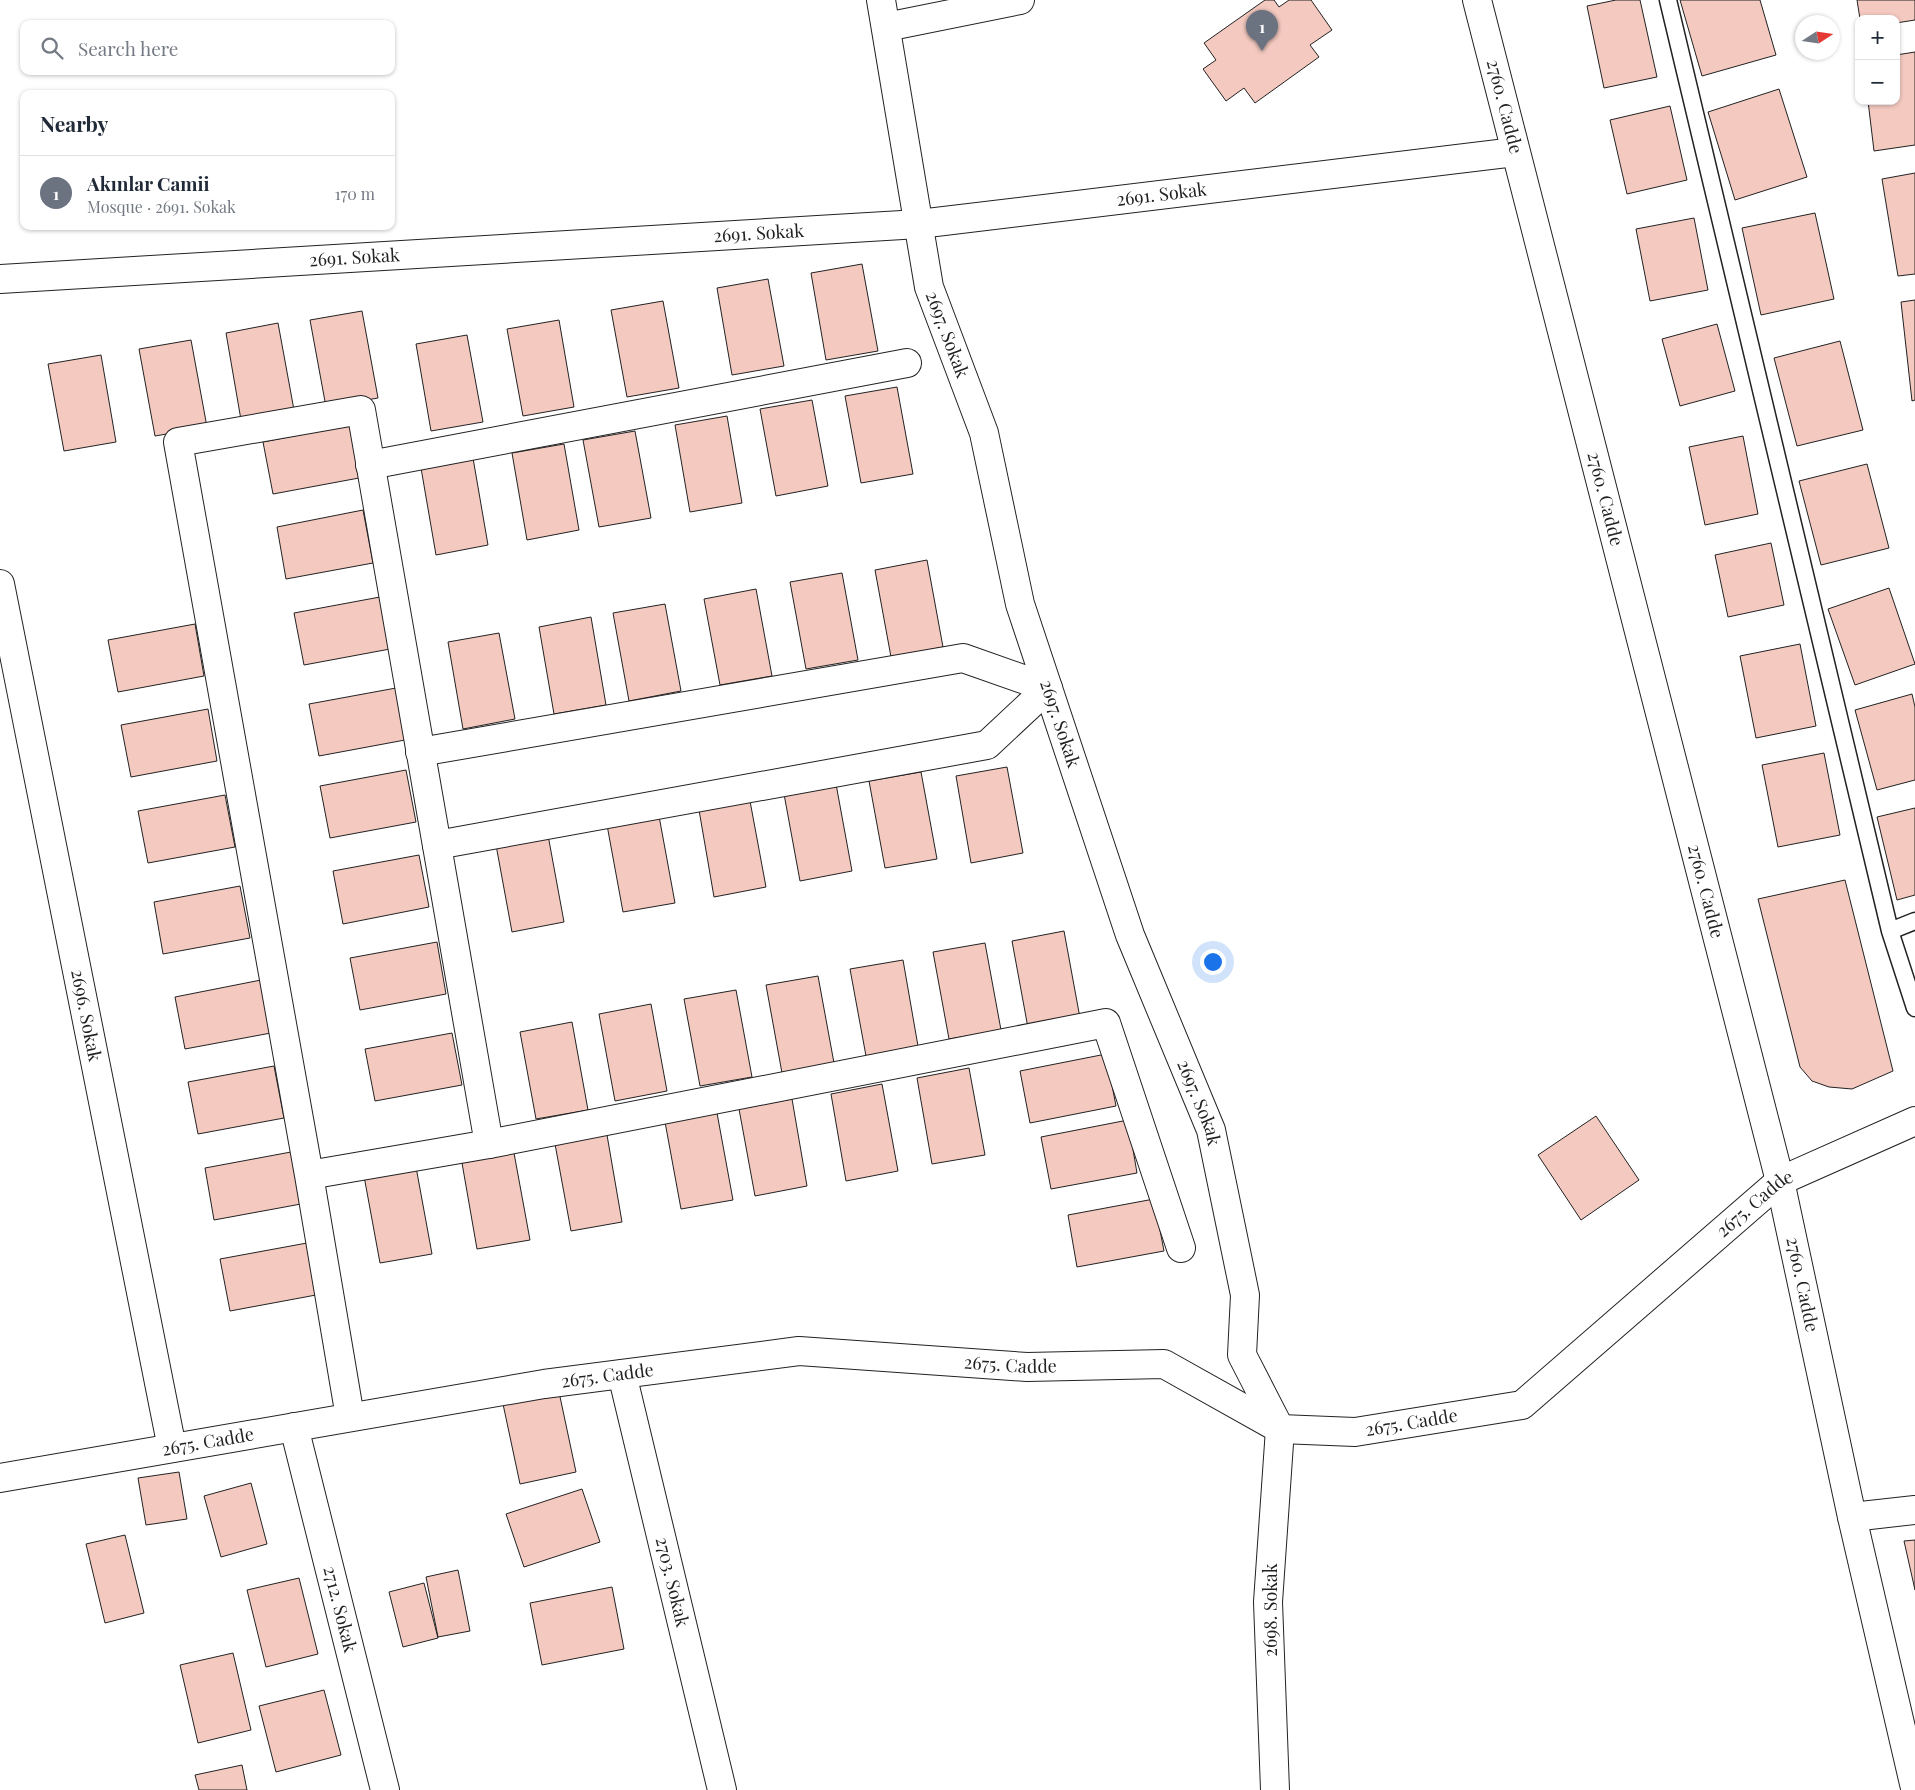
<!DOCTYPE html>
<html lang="en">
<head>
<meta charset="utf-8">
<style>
  :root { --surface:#fff; --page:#f6f6f7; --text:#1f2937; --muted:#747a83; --line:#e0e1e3; --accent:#1a73e8 }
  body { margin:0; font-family:"Playfair Display",serif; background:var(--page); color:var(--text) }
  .controls { position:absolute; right:15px; top:15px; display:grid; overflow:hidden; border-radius:10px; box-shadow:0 1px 4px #0004 }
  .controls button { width:45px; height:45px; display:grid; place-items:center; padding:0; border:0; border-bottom:1px solid var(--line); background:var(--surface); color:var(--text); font:25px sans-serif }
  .compass { position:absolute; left:1795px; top:15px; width:45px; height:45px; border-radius:50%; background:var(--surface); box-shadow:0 1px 4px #0004; rotate:78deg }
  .you { position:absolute; left:1212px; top:961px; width:18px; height:18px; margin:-12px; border:4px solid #fff; border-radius:50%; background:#1a73e8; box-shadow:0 0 0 8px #1a73e833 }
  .badge { display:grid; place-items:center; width:32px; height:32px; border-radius:50%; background:var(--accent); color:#fff; font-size:16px; font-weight:700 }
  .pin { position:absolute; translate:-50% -41px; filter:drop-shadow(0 1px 2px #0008) }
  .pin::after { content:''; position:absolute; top:26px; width:18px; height:15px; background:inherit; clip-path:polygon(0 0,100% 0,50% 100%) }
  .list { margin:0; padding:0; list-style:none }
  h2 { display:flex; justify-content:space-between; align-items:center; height:65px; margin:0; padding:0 20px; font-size:21px }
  h2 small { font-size:16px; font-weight:400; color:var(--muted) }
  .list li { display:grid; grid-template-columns:32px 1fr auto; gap:15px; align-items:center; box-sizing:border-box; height:75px; padding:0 20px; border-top:1px solid var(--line) }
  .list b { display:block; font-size:19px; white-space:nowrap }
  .list p { margin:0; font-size:16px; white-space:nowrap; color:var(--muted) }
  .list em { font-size:16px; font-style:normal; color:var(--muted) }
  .icon { flex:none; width:28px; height:28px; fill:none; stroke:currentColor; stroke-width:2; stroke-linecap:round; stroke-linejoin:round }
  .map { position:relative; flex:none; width:1915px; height:1790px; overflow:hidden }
  .search { position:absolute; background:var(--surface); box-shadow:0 1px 4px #0004; left:20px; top:20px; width:375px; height:55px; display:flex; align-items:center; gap:12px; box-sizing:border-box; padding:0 18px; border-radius:10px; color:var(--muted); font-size:19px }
  .panel { position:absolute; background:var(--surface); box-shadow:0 1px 4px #0004; left:20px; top:90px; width:375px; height:140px; border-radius:10px }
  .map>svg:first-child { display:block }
  .building { fill:#f3c9c0; stroke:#222 }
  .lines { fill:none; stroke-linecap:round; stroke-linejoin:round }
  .service-casing { stroke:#222; stroke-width:19 }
  .minor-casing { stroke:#222; stroke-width:30 }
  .tertiary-casing { stroke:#222; stroke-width:30 }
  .service { stroke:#fff; stroke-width:16 }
  .minor { stroke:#fff; stroke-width:28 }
  .tertiary { stroke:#fff; stroke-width:28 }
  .labels { text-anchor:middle; stroke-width:4; stroke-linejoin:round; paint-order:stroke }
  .street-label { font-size:18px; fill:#222; stroke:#fff }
</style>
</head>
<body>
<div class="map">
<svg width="1915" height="1790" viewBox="0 0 1915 1790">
  <rect width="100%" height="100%" fill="#fff"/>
  <path class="building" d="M 1265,0 L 1274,0 L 1279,7 L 1289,0 L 1311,0 L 1332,30 L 1310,45 L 1319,57 L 1255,103 L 1244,88 L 1226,101 L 1203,69 L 1216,60 L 1204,43 Z
    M 1616,0 L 1640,0 L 1657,77 L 1604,88 L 1587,6 Z
    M 1680,0 L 1760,0 L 1776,55 L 1702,76 Z
    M 1857,0 L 1915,0 L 1915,20 L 1896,23 L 1896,19 L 1860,19 Z
    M 1915,52 L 1915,145 L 1874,151 L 1868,101 L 1896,101 L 1896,55 Z
    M 1779,89 L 1807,177 L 1735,200 L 1708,112 Z
    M 1670,106 L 1687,180 L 1627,194 L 1610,120 Z
    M 1915,173 L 1915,274 L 1898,276 L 1882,179 Z
    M 1815,213 L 1834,299 L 1761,315 L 1742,228 Z
    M 1694,218 L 1708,290 L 1650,301 L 1636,229 Z
    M 862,264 L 878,351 L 826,360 L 811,273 Z
    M 768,279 L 784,366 L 732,375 L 717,288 Z
    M 1915,300 L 1915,400 L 1912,401 L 1901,302 Z
    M 663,301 L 679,388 L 627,397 L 611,310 Z
    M 362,311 L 378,398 L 326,407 L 310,320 Z
    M 559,320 L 574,407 L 523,416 L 507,329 Z
    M 278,323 L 294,410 L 241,420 L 226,333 Z
    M 1717,324 L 1735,391 L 1680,406 L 1662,339 Z
    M 467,335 L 483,422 L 431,431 L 416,344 Z
    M 191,340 L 207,427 L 155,436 L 139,349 Z
    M 1840,341 L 1863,430 L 1797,446 L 1774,358 Z
    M 101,355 L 116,442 L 64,451 L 48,364 Z
    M 897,387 L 913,474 L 861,483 L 845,396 Z
    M 812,400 L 828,486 L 776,496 L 760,409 Z
    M 727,416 L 742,503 L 690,512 L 675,425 Z
    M 350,425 L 359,478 L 273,494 L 263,442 Z
    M 635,431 L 651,518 L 599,527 L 583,440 Z
    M 1743,436 L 1758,514 L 1705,525 L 1689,447 Z
    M 564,444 L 579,530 L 527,540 L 512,453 Z
    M 473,458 L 488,545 L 436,555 L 421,468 Z
    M 1867,464 L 1889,548 L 1821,565 L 1799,481 Z
    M 363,510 L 373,563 L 286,579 L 277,527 Z
    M 1771,543 L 1784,605 L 1728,617 L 1715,555 Z
    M 927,560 L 943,647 L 891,657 L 875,570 Z
    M 842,573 L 858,660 L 806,669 L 790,582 Z
    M 1889,588 L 1915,664 L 1855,685 L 1828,609 Z
    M 756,589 L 772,676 L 720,685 L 704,599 Z
    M 380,597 L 390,649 L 304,665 L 294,613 Z
    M 665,604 L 681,691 L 629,701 L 613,613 Z
    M 591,617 L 606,705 L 554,714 L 539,627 Z
    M 195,624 L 204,676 L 118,692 L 108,640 Z
    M 499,633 L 515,719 L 463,729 L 448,642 Z
    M 1800,644 L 1816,726 L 1756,738 L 1740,656 Z
    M 396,688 L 405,740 L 319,756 L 309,704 Z
    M 1912,694 L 1915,707 L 1915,780 L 1877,790 L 1855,710 Z
    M 208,709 L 217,761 L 131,777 L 121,725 Z
    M 1824,753 L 1840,835 L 1778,847 L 1762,765 Z
    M 1007,767 L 1023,853 L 971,863 L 956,776 Z
    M 406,770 L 416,822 L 330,838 L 320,786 Z
    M 921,772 L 937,859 L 885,868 L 869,781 Z
    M 836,784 L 852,871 L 800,881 L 784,794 Z
    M 225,795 L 235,847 L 148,863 L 138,811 Z
    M 750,801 L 766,887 L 714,897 L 699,810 Z
    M 1915,808 L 1915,895 L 1897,900 L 1877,817 Z
    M 659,816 L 675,903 L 623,912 L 607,825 Z
    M 548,835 L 564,922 L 512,932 L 496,845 Z
    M 419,855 L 429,907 L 343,924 L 333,871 Z
    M 1845,880 L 1893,1071 L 1852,1089 L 1829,1087 L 1812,1081 L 1800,1067 L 1758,899 Z
    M 240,886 L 250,938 L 163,954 L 154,902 Z
    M 1064,931 L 1080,1018 L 1028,1028 L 1012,941 Z
    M 437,942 L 446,994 L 360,1010 L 350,958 Z
    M 985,943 L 1001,1030 L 949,1039 L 933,952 Z
    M 903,960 L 918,1046 L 866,1056 L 850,969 Z
    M 818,976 L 834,1063 L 782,1073 L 766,985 Z
    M 261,980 L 271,1033 L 185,1049 L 175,997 Z
    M 736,990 L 752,1077 L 700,1086 L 684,999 Z
    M 651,1004 L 667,1091 L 615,1101 L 599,1014 Z
    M 572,1022 L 588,1110 L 536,1119 L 520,1032 Z
    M 452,1033 L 462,1085 L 375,1101 L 365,1049 Z
    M 1106,1054 L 1116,1106 L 1030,1123 L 1020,1071 Z
    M 274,1066 L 284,1118 L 198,1134 L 188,1082 Z
    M 969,1068 L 985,1155 L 932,1164 L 917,1078 Z
    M 882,1084 L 898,1171 L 846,1181 L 831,1094 Z
    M 792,1099 L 807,1186 L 755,1196 L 739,1109 Z
    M 717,1113 L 733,1200 L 681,1209 L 665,1122 Z
    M 1596,1116 L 1639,1180 L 1581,1220 L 1538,1155 Z
    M 1128,1120 L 1137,1173 L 1051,1189 L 1041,1137 Z
    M 607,1135 L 622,1222 L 571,1231 L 555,1144 Z
    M 291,1152 L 301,1204 L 214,1220 L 205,1168 Z
    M 514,1153 L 530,1240 L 477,1249 L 462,1163 Z
    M 416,1167 L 432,1254 L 380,1263 L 364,1176 Z
    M 1154,1199 L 1164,1251 L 1077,1267 L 1068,1215 Z
    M 307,1243 L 316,1295 L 230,1311 L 220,1259 Z
    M 559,1392 L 576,1472 L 520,1484 L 503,1404 Z
    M 179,1472 L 187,1519 L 146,1525 L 138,1478 Z
    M 251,1483 L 267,1544 L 221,1557 L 204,1496 Z
    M 582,1489 L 600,1542 L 524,1567 L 506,1514 Z
    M 125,1535 L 144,1613 L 105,1623 L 86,1544 Z
    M 1915,1540 L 1915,1590 L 1904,1541 Z
    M 458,1570 L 470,1631 L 438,1637 L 426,1577 Z
    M 299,1578 L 318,1654 L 266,1667 L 247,1590 Z
    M 424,1583 L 438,1638 L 403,1647 L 389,1592 Z
    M 612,1587 L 624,1649 L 542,1665 L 530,1603 Z
    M 233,1653 L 251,1730 L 198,1743 L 180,1665 Z
    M 324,1690 L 341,1755 L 276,1772 L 259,1706 Z
    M 242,1765 L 247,1790 L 199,1790 L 195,1775 Z"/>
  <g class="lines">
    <defs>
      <path id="service" d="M 1668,0 L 1890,931 L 1915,1008
        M 1890,931 L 1915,921"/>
      <g id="minor">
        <path id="s1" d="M 881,0 L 929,287 L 984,433 L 1020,604 L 1130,935 L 1211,1130 L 1245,1295 L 1242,1355 L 1280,1429 L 1268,1602 L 1275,1790"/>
        <path id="s2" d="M 1477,0 L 1780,1181 L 1852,1517 L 1915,1788"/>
        <path d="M 886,27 L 1020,0"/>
        <path id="s3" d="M 0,279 L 919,224 L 1515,152"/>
        <path d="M 370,465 L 907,363"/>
        <path id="s4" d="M 0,584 L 172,1448"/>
        <path d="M 420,752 L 963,658 L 1048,688 L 987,745 L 437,845"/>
        <path d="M 489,1144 L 1106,1023 L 1181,1248"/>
        <path d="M 309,1175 L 489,1144 L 361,410 L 178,442 L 309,1175 L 350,1417"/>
        <path id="s5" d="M 622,1374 L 722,1790"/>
        <path id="s6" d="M 294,1427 L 385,1790"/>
        <path d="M 1852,1517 L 1915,1510"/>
      </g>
      <g id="tertiary">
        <path id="s7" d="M 0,1478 L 544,1384 L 799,1351 L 1027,1367 L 1164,1364 L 1280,1429 L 1355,1432 L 1522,1405 L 1780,1181 L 1915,1121"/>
      </g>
    </defs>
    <use href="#service" class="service-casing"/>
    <use href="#minor" class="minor-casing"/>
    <use href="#tertiary" class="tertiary-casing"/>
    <use href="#service" class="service"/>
    <use href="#minor" class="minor"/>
    <use href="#tertiary" class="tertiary"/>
  </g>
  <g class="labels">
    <g class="street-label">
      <text dy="6" stroke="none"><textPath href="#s2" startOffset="110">2760. Cadde</textPath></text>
      <text dy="6" stroke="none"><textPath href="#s3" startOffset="1165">2691. Sokak</textPath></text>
      <text dy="6" stroke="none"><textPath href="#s3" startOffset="760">2691. Sokak</textPath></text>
      <text dy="6" stroke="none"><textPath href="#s3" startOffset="355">2691. Sokak</textPath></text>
      <text dy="6" stroke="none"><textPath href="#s1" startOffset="342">2697. Sokak</textPath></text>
      <text dy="6" stroke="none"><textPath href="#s2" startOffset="515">2760. Cadde</textPath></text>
      <text dy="6" stroke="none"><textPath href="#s1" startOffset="748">2697. Sokak</textPath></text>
      <text dy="6" stroke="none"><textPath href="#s2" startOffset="920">2760. Cadde</textPath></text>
      <text dy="6" stroke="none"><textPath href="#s4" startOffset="440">2696. Sokak</textPath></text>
      <text dy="6" stroke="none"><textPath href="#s1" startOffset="1152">2697. Sokak</textPath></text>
      <text dy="6" stroke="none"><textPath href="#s7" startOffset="1860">2675. Cadde</textPath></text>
      <text dy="6" stroke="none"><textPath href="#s2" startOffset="1325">2760. Cadde</textPath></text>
      <text dy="6" stroke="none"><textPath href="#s7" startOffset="1021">2675. Cadde</textPath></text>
      <text dy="6" stroke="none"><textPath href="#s7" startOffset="616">2675. Cadde</textPath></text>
      <text dy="6" stroke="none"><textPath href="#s7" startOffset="1440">2675. Cadde</textPath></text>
      <text dy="6" stroke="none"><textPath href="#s7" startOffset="211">2675. Cadde</textPath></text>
      <text dy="6" stroke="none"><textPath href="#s5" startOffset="214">2703. Sokak</textPath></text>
      <text dy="6" stroke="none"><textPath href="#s6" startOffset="188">2712. Sokak</textPath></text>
      <text transform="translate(1271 1610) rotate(-90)" y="6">2698. Sokak</text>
    </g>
  </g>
</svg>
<div class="controls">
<button>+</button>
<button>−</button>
</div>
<svg class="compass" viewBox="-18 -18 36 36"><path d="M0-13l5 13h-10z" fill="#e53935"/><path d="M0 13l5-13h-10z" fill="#747a83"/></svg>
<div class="you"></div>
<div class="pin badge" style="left:1262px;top:51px;background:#6b7280">1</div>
<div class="search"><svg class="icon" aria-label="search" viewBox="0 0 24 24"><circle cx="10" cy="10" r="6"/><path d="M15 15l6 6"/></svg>Search here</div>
<section class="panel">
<h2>Nearby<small></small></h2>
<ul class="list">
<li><span class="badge" style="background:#6b7280">1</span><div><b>Akınlar Camii</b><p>Mosque · 2691. Sokak</p></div><em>170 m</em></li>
</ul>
</section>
</div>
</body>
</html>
